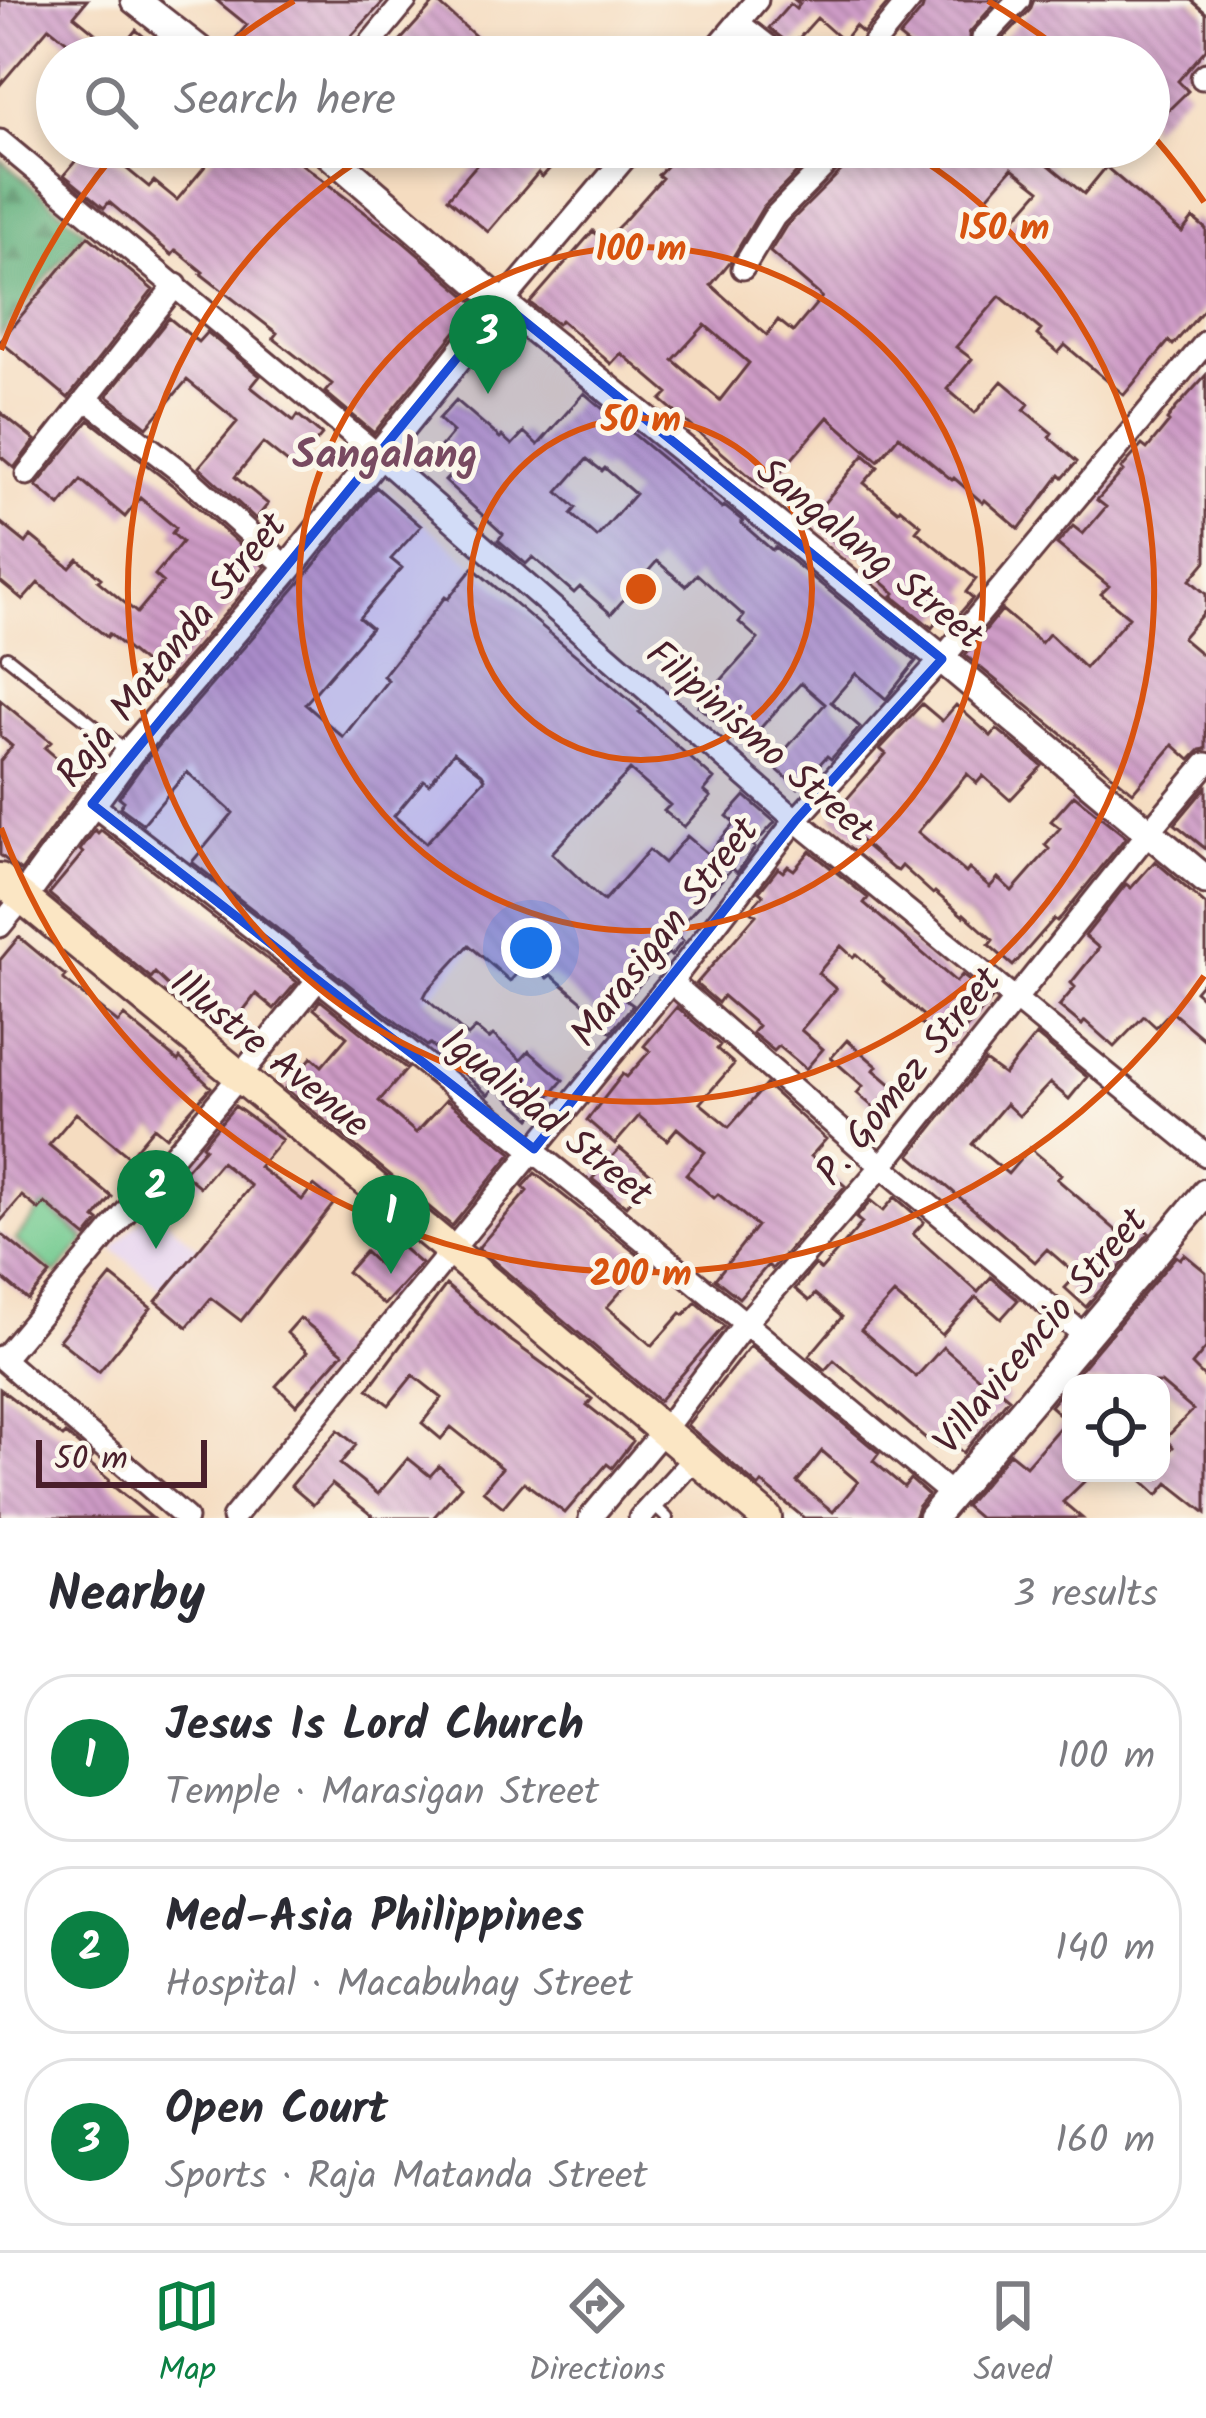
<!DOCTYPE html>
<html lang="en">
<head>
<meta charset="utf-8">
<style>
  :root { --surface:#fff; --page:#f2f2f3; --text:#2b2b33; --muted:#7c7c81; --line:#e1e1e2; --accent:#0b8043 }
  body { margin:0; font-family:Kalam,sans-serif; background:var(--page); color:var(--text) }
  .controls { position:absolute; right:36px; bottom:36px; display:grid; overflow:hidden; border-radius:24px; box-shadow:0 6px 18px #0003 }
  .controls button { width:108px; height:108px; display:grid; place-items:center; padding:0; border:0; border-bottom:3px solid var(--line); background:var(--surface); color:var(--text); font:60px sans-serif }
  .scale { position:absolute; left:36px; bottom:30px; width:171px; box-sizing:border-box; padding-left:12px; border:6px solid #4a1f2b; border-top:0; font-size:33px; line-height:42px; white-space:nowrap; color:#4a1f2b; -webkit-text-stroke:9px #fbf7ec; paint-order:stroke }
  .you { position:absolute; left:531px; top:948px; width:42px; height:42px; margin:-30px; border:9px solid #fff; border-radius:50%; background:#1a73e8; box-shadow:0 0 0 18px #1a73e833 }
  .badge { display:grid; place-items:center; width:78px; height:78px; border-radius:50%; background:var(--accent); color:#fff; font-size:39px; font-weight:700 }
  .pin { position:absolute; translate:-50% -99px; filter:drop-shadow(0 3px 6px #0008) }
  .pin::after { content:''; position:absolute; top:63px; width:42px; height:36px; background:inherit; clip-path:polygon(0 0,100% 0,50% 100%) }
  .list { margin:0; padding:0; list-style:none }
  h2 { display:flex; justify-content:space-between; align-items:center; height:156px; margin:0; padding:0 48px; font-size:51px }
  h2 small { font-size:39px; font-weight:400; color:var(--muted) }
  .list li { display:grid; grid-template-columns:78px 1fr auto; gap:36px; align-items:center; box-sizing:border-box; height:168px; margin:0 24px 24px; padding:0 24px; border:3px solid var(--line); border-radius:48px }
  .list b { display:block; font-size:45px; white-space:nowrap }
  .list p { margin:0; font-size:39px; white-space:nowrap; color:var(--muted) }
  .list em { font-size:39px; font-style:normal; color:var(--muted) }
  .icon { flex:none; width:66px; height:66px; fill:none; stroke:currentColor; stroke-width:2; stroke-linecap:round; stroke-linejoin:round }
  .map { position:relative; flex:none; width:1206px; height:1518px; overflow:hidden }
  .search { position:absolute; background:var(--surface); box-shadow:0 6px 18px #0003; left:36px; right:36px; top:36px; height:132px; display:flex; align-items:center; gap:30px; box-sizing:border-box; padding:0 42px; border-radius:66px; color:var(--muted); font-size:45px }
  .sheet { height:732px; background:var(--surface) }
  nav { display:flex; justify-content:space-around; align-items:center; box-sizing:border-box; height:168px; border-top:3px solid var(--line); background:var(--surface); font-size:33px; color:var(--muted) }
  nav a { display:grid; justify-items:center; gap:6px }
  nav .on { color:var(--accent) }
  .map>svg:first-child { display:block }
  .built { fill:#e6d3f0 }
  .grass { fill:#73ca90; stroke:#5e745e; stroke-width:3 }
  .forest { fill:url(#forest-firs); stroke:#546652; stroke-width:3 }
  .building { fill:url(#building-back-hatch); fill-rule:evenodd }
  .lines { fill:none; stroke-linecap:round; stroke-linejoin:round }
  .service-casing { stroke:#643b41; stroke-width:16 }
  .minor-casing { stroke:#643b41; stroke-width:27 }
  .tertiary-casing { stroke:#643b41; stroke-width:33 }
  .secondary-casing { stroke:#643b41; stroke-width:36 }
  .service { stroke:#fff; stroke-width:10 }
  .minor { stroke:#fff; stroke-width:21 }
  .tertiary { stroke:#fff; stroke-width:27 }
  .secondary { stroke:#fbe6c4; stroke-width:30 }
  .marked { fill:#1d4ed8; fill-opacity:0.2; stroke:#1d4ed8; stroke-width:9; stroke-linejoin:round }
  .ring { fill:none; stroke:#d8530f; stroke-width:6 }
  .labels { text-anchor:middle; stroke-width:10; stroke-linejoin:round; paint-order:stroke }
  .street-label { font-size:39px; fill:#4a1f2b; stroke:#fbf7ec }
  .neighbourhood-label { font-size:42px; font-weight:bold; fill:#784a61; stroke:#fbf7ec }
  .centre { fill:#d8530f; stroke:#fbf7ec; stroke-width:6 }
  .ring-label { font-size:36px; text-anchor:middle; font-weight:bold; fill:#d8530f; stroke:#fbf7ec; stroke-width:10; stroke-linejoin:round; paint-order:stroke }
</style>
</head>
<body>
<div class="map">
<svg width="1206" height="1518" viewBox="0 0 1206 1518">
  <defs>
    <pattern id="forest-firs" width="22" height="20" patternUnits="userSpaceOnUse" patternTransform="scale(3)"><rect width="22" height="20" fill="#5eae7a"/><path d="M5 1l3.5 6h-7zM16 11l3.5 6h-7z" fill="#508d64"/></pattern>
    <pattern id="building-back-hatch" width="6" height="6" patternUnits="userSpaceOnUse" patternTransform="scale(3)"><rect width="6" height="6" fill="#ce9bc6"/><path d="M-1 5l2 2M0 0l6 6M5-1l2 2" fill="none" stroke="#a97ea1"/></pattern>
  </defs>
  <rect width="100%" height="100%" fill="#fbf7ec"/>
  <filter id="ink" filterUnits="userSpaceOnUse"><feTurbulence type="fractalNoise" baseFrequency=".00833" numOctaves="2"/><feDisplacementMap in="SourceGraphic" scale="24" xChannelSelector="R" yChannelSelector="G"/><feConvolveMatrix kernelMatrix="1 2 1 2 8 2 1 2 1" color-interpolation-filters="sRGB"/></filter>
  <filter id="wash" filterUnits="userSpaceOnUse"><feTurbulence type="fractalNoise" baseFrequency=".004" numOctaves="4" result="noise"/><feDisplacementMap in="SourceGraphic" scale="48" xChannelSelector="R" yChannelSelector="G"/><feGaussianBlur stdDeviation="2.7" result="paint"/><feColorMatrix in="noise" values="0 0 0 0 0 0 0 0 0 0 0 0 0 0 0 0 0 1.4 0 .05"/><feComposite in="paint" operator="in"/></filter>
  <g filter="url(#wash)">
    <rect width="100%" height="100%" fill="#f5dcc0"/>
    <path class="built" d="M 369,477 L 670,731 L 398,1032 L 103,796 Z
      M 151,1208 L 199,1248 L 161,1289 L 113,1249 Z"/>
    <path class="grass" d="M 44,1205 L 86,1240 L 56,1274 L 15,1240 Z"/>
    <path class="forest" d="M 0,159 L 85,231 L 0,336 Z"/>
    <g id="blocks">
      <path class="building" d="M 0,0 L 87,0 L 74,16 L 118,52 L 136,30 L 168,57 L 86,57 L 49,27 L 0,85 Z
        M 216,0 L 385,0 L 332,57 L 226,57 L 225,51 L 247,25 Z
        M 795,0 L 891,0 L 863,33 L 855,26 L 843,41 L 817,18 L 792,46 L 769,28 L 790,4 L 796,9 L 800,4 Z
        M 925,0 L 998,0 L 969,33 L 969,43 L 981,53 L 994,48 L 1030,10 L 1034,0 L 1191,0 L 1206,13 L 1206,49 L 1178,81 L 1188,91 L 1149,129 L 1149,57 L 923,57 L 899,37 L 922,10 Z
        M 436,1 L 483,43 L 471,57 L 416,57 L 399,42 Z
        M 87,147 L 100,147 L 149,187 L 154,181 L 177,200 L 221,147 L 298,147 L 291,156 L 401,240 L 477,305 L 374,433 L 325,392 L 332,384 L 273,338 L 277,333 L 201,274 L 203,272 L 176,250 L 172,255 L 109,202 L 104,208 L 64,175 Z
        M 492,147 L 551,147 L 561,156 L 542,177 L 538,173 L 488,232 L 448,198 Z
        M 684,147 L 731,147 L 742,157 L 753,147 L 822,147 L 763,207 L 730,262 L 711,285 L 767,335 L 778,320 L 793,332 L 822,297 L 770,252 L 786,226 L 854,158 L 858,147 L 1065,147 L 1049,165 L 1084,194 L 1106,167 L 1182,232 L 1193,218 L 1206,229 L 1206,307 L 1173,345 L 1169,341 L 1124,395 L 1065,345 L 1058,353 L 1037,335 L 1041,330 L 1000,296 L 956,347 L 972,359 L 947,389 L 975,413 L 1002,381 L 1029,404 L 1024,410 L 1052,433 L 1049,437 L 1077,462 L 1063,478 L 1060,475 L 1019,529 L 985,500 L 983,503 L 954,478 L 952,480 L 899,436 L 878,461 L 828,417 L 778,475 L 776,473 L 763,488 L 661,400 L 668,393 L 621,353 L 611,364 L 561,320 L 557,324 L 530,303 L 593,231 L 604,241 L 623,222 L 662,178 L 658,175 ZM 1012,168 L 1040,190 L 1003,232 L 976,210 ZM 705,325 L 749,363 L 720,400 L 673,360 Z
        M 88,236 L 153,290 L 68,398 L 0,341 Z
        M 169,318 L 198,342 L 207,332 L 260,376 L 251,387 L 294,421 L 298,415 L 322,435 L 294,468 L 263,443 L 235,477 L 268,504 L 256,519 L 199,467 L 237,422 L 230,415 L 187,380 L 147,427 L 107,396 Z
        M 1206,375 L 1206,561 L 1190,580 L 1206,594 L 1206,610 L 1182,638 L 1206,658 L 1206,749 L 1200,750 L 1190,760 L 1173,745 L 1133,792 L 965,655 L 1002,610 L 1041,643 L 1049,634 L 1085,668 L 1129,617 L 1101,594 L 1109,586 L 1057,544 L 1073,526 L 1083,534 L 1106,507 L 1097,500 L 1123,471 L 1121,469 L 1142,445 L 1147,449 L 1169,422 L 1167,420 L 1176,408 Z
        M 584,393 L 722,508 L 724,506 L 743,521 L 741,523 L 772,550 L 775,547 L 916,661 L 886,699 L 856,673 L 831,702 L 860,727 L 831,759 L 827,756 L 798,788 L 772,765 L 825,704 L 801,683 L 747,743 L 721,721 L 719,724 L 698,706 L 758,639 L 739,622 L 744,616 L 697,574 L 686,586 L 657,561 L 611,614 L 580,587 L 574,593 L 533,557 L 526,564 L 498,540 L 503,534 L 445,481 L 457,468 L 437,451 L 453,432 L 439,419 L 456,400 L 500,438 L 502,436 L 512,445 L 524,432 L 538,445 ZM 587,459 L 602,471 L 605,468 L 635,494 L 597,537 L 571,514 L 576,508 L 558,492 Z
        M 0,412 L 35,440 L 14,468 L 0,456 Z
        M 89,420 L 175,487 L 265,567 L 164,685 L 145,670 L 148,666 L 109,634 L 107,637 L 38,583 L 23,600 L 0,581 L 0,522 L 26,543 L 31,536 L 70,568 L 78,559 L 101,578 L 98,581 L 137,613 L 163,582 L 155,575 L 182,542 L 172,533 L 176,528 L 140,498 L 125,517 L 81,480 L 60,506 L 36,486 Z
        M 864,455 L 878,467 L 864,483 L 898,511 L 900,508 L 921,525 L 916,531 L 976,579 L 966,592 L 973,598 L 956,618 L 946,610 L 932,628 L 892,596 L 895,593 L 881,581 L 886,575 L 858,551 L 853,557 L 809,521 Z
        M 376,487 L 421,526 L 391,559 L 402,568 L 359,618 L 371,628 L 305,704 L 343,737 L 388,680 L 383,676 L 445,597 L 448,599 L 473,568 L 641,710 L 639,712 L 714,779 L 704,791 L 711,797 L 684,827 L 664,811 L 670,805 L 630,770 L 552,853 L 599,897 L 604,901 L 649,850 L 664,863 L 687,836 L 708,854 L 735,823 L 727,816 L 745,796 L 775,822 L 753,846 L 755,848 L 737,873 L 732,868 L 674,933 L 683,941 L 671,956 L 668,953 L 626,1000 L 633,1005 L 611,1032 L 593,1016 L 596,1013 L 551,975 L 547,978 L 528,961 L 510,981 L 469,945 L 427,991 L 424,997 L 468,1036 L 476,1028 L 489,1039 L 493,1035 L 521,1060 L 529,1051 L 563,1080 L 531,1118 L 495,1087 L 488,1095 L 430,1044 L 427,1046 L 192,862 L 233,813 L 187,772 L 143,824 L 120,807 L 124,801 L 119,797 L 143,764 L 302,580 ZM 454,752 L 482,774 L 485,779 L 426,843 L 394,816 L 424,780 L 429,784 Z
        M 0,700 L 51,742 L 45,748 L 72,771 L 83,759 L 95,769 L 21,871 L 0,855 L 0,761 L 12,746 L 0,736 Z
        M 922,704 L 942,721 L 956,705 L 991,736 L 997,729 L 1042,766 L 1010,800 L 983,776 L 977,783 L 967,774 L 918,832 L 966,873 L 969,869 L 990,887 L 998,878 L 1012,891 L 1049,849 L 1045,845 L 1060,828 L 1051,821 L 1074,795 L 1126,837 L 1062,916 L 1057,921 L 1054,919 L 1013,966 L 989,945 L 993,940 L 964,914 L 963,916 L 935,892 L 933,894 L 902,866 L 898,871 L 893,869 L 832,816 L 886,754 L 880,749 Z
        M 1206,787 L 1206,849 L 1175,824 Z
        M 95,830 L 98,833 L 101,830 L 297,982 L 274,1009 L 256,994 L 226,1033 L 182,999 L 155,973 L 151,978 L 49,894 L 83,853 L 80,850 Z
        M 810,851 L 868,898 L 864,903 L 956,982 L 962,975 L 992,999 L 949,1048 L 920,1023 L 925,1017 L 883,981 L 884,979 L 856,954 L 853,957 L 841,946 L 818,973 L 836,989 L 801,1030 L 823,1049 L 806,1069 L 779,1046 L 774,1051 L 752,1033 L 758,1026 L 723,996 L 718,1003 L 696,984 L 756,915 L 750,910 L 763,895 L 759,892 L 778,868 L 783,872 L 788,866 L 794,870 Z
        M 1155,861 L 1206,905 L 1206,978 L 1195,991 L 1206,1001 L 1206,1041 L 1171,1011 L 1156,1027 L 1144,1016 L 1114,1047 L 1085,1021 L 1082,1025 L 1059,1006 L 1075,987 L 1071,983 L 1099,948 L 1085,936 L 1126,884 L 1131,888 Z
        M 19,937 L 66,976 L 63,979 L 118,1023 L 124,1016 L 178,1061 L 180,1058 L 211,1087 L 166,1137 L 154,1127 L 129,1157 L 76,1113 L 49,1145 L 112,1197 L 95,1218 L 99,1221 L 86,1237 L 45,1203 L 39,1210 L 22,1196 L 0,1222 L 0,960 Z
        M 320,1000 L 407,1069 L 379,1101 L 416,1133 L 446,1100 L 512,1153 L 452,1226 L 285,1088 L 312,1057 L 322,1066 L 347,1037 L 314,1009 Z
        M 677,1007 L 720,1045 L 717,1049 L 734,1064 L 700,1103 L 729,1127 L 766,1085 L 826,1139 L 811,1156 L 845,1186 L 772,1269 L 768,1265 L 739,1298 L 715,1279 L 757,1226 L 718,1194 L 714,1198 L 686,1174 L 705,1152 L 677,1128 L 667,1140 L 639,1116 L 615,1144 L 587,1120 L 623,1074 L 627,1077 L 650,1051 L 644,1046 Z
        M 1036,1035 L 1087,1077 L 1069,1099 L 1050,1083 L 1019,1116 L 1006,1104 L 972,1144 L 1008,1174 L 1030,1148 L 1061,1174 L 1057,1179 L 1119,1233 L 1132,1218 L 1149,1233 L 1086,1307 L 1065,1288 L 1077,1275 L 1047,1249 L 1035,1262 L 910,1155 L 985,1061 L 1004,1075 Z
        M 847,1040 L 877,1066 L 874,1070 L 900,1092 L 881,1114 L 857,1093 L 863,1086 L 831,1058 Z
        M 235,1106 L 282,1140 L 259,1167 L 302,1200 L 314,1185 L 335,1202 L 241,1321 L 211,1298 L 187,1327 L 156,1301 L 251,1186 L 221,1162 L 200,1187 L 183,1173 L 205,1148 L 202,1145 Z
        M 620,1148 L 653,1176 L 626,1206 L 592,1179 Z
        M 535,1173 L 647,1262 L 607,1307 L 652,1346 L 681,1313 L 684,1315 L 696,1302 L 724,1326 L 659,1401 L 478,1248 L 527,1191 L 523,1187 Z
        M 895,1197 L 924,1222 L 913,1234 L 978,1292 L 991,1277 L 1018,1300 L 1001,1319 L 976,1297 L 942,1335 L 894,1294 L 861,1330 L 916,1377 L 943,1347 L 982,1381 L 985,1378 L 1009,1398 L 963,1453 L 944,1437 L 936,1447 L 834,1360 L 825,1370 L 809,1356 L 842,1317 L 815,1294 L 809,1301 L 795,1289 L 815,1265 L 821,1270 L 862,1223 L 856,1218 L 871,1201 L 883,1211 Z
        M 0,1233 L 50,1274 L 28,1300 L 0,1276 Z
        M 397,1243 L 421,1264 L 384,1305 L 347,1272 L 365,1252 L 378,1264 Z
        M 1184,1254 L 1206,1272 L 1206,1348 L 1192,1365 L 1206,1379 L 1206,1513 L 1168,1483 L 1158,1495 L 1134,1473 L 1161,1473 L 1161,1460 L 1173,1447 L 1165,1439 L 1193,1410 L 1161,1383 L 1083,1383 L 1075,1376 L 1176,1256 L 1180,1259 Z
        M 111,1276 L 151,1308 L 99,1372 L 59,1340 Z
        M 446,1285 L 506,1337 L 592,1399 L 587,1405 L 633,1441 L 612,1468 L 607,1464 L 565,1513 L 524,1482 L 503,1507 L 483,1491 L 502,1468 L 451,1427 L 441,1439 L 422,1423 L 442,1398 L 413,1375 L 389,1405 L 368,1389 Z
        M 300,1318 L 343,1353 L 296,1405 L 276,1386 L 307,1352 L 287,1333 Z
        M 750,1346 L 879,1453 L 873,1461 L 904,1487 L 910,1479 L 928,1495 L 918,1507 L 914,1518 L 804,1518 L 762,1483 L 759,1487 L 687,1425 ZM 822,1451 L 858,1482 L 833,1512 L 797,1482 Z
        M 1071,1381 L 1071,1473 L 1093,1473 L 1063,1502 L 1082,1518 L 979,1518 L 965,1506 L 1010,1453 L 1026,1466 L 1066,1420 L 1050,1406 Z
        M 0,1389 L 63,1437 L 66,1434 L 93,1457 L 88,1462 L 109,1480 L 108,1482 L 152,1518 L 0,1518 Z
        M 338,1430 L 356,1445 L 340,1464 L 378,1494 L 408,1458 L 430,1476 L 439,1466 L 461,1486 L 433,1518 L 375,1518 L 332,1484 L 313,1505 L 291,1486 Z"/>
    </g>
  </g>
  <g filter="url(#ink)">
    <use href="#blocks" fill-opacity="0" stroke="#643b41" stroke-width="3"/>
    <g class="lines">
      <defs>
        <path id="service" d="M 7,657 L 126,751
          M 652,1504 L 667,1518"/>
        <path id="minor" d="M 738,23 L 782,57
          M 983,38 L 1019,0
          M 359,57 L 406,0
          M 709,57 L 757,0
          M 863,57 L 910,0
          M 1202,78 L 1206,74
          M 0,141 L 379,456 L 796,820 L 1206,1155
          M 743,268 L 774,217 L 843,147
          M 502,303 L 634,147
          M 86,399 L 185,475 L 288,568
          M 27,474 L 176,285
          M 92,804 C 384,1027 669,1258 951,1494
          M 0,926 L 23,898
          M 671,982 L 882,1166 L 1085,1336
          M 0,1357 L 186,1518
          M 3,1359 L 240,1076 L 319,978
          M 233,1518 L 671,982 L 796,820 L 942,659 L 1206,342
          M 590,1518 L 664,1430 L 746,1322 L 882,1166 L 1148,833 L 1206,764
          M 640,1518 L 695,1457"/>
        <path id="tertiary" d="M 135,0 L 208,57
          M 321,147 L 502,303 L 942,659 L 1206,880
          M 23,898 L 129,753 L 288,568 L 502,303
          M 932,1518 L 1206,1193"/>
        <path id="secondary" d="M 0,879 L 453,1252 L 766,1518"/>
      </defs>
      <use href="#service" class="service-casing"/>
      <use href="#minor" class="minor-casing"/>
      <use href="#tertiary" class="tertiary-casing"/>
      <use href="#secondary" class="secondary-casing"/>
      <use href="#service" class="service"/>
      <use href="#minor" class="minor"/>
      <use href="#tertiary" class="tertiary"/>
      <use href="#secondary" class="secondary"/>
    </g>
  </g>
  <path class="marked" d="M 502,303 L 942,659 L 796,820 L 534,1149 L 92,804 Z"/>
  <g class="ring">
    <circle cx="641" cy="589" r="171"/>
    <circle cx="641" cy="589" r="342"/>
    <path d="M905 149A513 513 0 1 1 377 149"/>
    <path d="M1204 976A683 683 0 0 1 1 828M1 350A683 683 0 0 1 118 150M216 54A683 683 0 0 1 294 1M988 1A683 683 0 0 1 1066 54M1153 136A683 683 0 0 1 1204 202"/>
  </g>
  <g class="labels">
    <g class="street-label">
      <text transform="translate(871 552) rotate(39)" y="14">Sangalang Street</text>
      <text transform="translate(170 649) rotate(-51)" y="14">Raja Matanda Street</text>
      <text transform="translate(761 740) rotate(41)" y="14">Filipinismo Street</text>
      <text transform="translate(663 931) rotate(-52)" y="14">Marasigan Street</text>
      <text transform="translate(271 1052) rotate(39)" y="14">Illustre Avenue</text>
      <text transform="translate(907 1075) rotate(-51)" y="14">P. Gomez Street</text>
      <text transform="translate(548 1116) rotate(39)" y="14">Igualidad Street</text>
      <text transform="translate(1039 1330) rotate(-50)" y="14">Villavicencio Street</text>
    </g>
    <g class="neighbourhood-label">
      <text x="385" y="468">Sangalang</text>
    </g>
  </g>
  <circle cx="641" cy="589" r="18" class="centre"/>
  <g class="ring-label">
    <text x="1004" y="239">150 m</text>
    <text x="641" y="260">100 m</text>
    <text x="641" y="431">50 m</text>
    <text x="641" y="1285">200 m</text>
  </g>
</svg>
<div class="controls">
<button><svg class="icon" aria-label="locate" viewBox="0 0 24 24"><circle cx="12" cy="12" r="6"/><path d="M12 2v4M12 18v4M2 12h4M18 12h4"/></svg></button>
</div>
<div class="scale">50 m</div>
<div class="you"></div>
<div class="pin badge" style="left:391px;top:1274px">1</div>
<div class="pin badge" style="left:156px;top:1249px">2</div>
<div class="pin badge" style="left:488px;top:394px">3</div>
<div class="search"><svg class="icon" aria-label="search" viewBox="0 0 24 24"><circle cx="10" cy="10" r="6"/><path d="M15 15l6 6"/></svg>Search here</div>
</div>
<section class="sheet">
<h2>Nearby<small>3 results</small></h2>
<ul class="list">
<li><span class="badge">1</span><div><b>Jesus Is Lord Church</b><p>Temple · Marasigan Street</p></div><em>100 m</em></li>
<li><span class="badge">2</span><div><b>Med-Asia Philippines</b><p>Hospital · Macabuhay Street</p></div><em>140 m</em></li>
<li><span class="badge">3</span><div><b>Open Court</b><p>Sports · Raja Matanda Street</p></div><em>160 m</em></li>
</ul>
</section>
<nav>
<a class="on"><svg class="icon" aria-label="map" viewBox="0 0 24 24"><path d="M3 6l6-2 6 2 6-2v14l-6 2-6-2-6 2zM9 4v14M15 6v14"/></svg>Map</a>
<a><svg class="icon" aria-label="directions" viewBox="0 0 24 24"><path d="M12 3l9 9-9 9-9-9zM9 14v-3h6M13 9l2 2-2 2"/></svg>Directions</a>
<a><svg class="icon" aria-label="saved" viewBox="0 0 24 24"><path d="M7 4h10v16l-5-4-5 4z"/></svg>Saved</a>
</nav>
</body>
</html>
